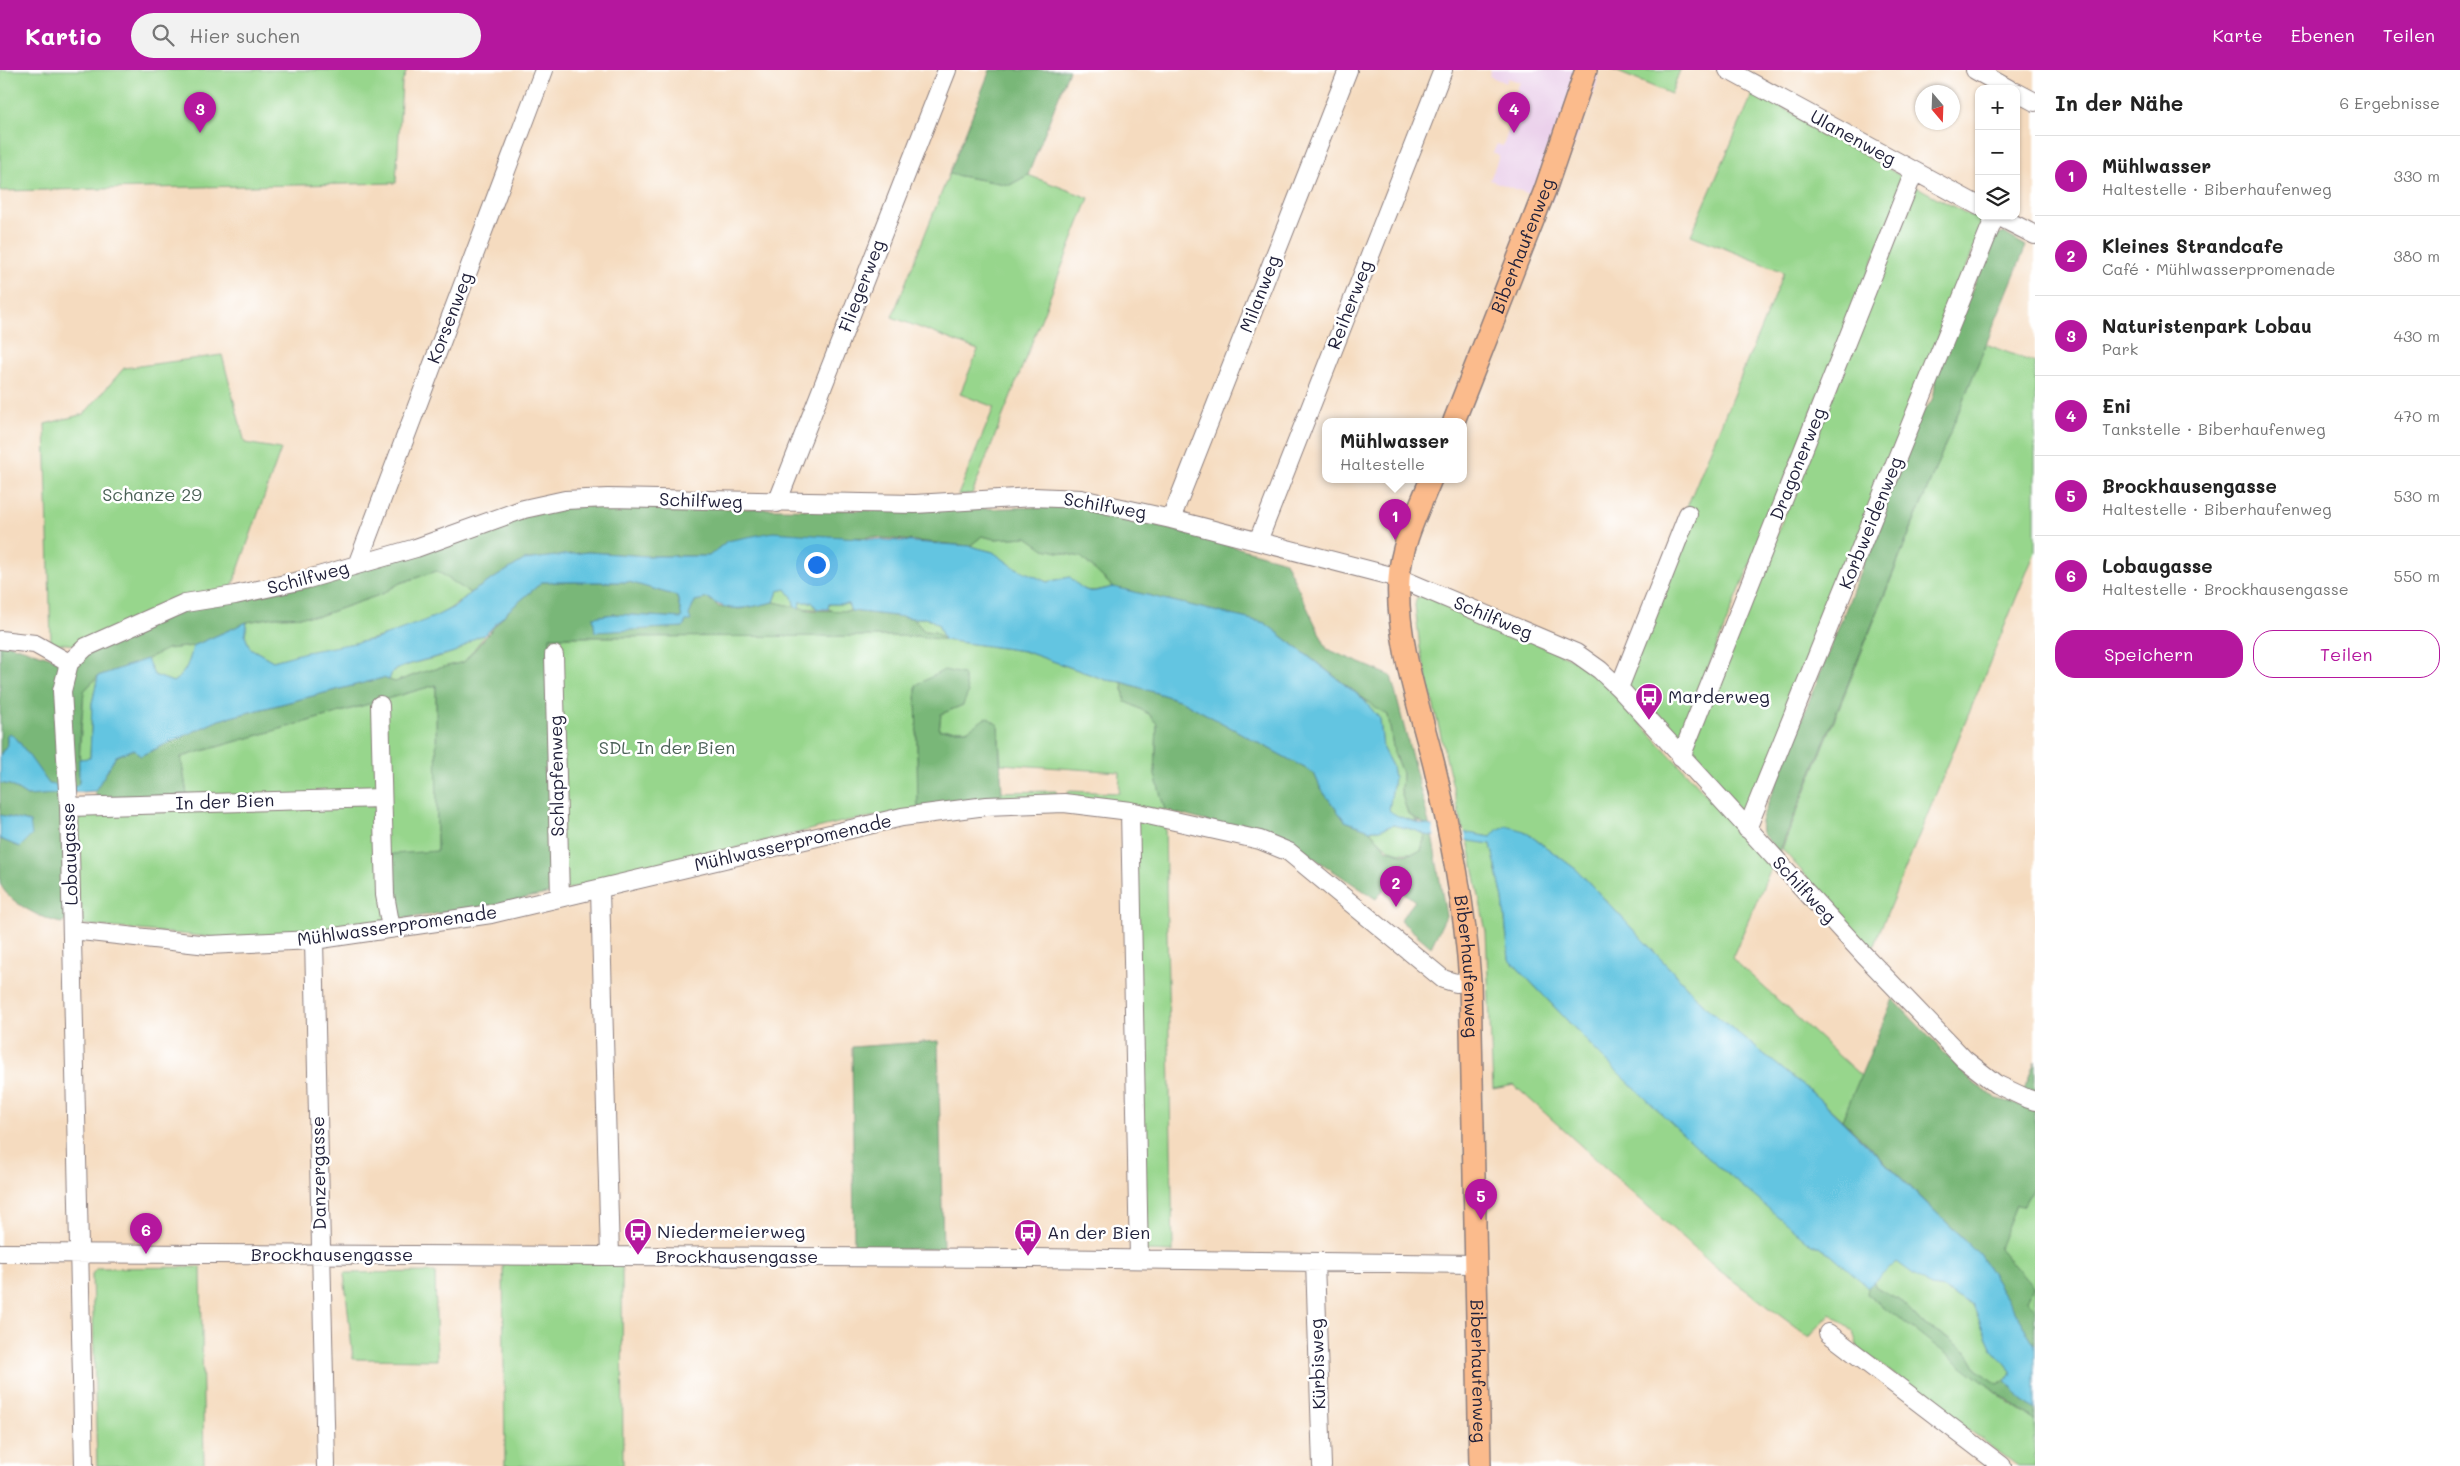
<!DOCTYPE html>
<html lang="de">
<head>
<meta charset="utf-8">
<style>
  :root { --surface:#fff; --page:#f2f2f2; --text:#222; --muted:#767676; --line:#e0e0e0; --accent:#b5179e }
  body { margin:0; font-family:Mali,sans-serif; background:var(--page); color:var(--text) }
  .controls { position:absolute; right:15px; top:15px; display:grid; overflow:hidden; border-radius:10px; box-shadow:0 1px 4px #0004 }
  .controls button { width:45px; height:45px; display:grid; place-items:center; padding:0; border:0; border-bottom:1px solid var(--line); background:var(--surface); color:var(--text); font:25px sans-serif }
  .compass { position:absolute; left:1915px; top:15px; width:45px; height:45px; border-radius:50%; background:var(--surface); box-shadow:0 1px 4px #0004; rotate:161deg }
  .you { position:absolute; left:816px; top:494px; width:18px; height:18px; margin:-12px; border:4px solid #fff; border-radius:50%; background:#1a73e8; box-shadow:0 0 0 8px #1a73e833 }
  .badge { display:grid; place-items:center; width:32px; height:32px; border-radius:50%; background:var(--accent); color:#fff; font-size:16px; font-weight:700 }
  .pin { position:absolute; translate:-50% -41px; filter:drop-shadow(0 1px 2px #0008) }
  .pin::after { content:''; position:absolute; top:26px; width:18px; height:15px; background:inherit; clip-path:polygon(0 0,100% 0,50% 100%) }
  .popup { position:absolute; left:1322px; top:348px; width:145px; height:65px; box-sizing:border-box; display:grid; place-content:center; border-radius:10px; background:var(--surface); filter:drop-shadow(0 1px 4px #0005); font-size:16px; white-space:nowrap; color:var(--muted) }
  .popup b { font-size:19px; color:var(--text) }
  .popup::after { content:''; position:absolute; left:50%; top:100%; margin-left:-10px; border:10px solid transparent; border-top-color:var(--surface) }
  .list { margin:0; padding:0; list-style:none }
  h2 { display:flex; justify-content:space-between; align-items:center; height:65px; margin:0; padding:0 20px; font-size:21px }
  h2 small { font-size:16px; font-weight:400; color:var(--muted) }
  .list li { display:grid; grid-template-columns:32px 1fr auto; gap:15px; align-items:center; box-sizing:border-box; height:80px; padding:0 20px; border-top:1px solid var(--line) }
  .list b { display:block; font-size:19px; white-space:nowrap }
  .list p { margin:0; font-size:16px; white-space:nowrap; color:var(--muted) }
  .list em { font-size:16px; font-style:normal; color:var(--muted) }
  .actions { display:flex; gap:10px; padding:15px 20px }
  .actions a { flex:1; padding:11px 0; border:1px solid var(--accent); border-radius:20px; text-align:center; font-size:18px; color:var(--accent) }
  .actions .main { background:var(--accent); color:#fff }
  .icon { flex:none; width:28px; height:28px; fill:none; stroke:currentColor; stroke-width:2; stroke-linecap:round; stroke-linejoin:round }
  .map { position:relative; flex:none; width:2035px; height:1396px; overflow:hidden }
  header { display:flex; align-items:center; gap:30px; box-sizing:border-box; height:70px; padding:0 25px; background:var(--accent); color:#fff }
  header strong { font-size:24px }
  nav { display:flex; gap:28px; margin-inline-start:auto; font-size:18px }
  .search { width:350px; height:45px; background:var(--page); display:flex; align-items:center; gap:12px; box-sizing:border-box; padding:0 18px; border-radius:28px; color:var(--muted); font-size:19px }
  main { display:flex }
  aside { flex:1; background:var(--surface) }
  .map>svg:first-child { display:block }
  .built { fill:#ebd1eb }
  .green { fill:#97d68c; stroke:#5c7c64 }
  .forest { fill:#79b778; stroke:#4e6c5a }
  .water { fill:#63c5e1; stroke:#42748e }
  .pier { fill:#f5dbbf }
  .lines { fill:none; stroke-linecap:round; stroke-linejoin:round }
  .minor-casing { stroke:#8c7e7d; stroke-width:20 }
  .major-casing { stroke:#8c7e7d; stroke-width:24 }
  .minor { stroke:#fff; stroke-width:18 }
  .major { stroke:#fbbb8c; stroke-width:21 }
  .labels { text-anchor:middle; stroke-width:5; stroke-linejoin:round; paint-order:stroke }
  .street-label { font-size:18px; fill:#22223b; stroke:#fff }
  .park-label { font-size:18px; fill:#4b6157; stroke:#fff }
  .poi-label { font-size:18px; fill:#22223b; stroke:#fff; text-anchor:start }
</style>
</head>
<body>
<header>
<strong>Kartio</strong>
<div class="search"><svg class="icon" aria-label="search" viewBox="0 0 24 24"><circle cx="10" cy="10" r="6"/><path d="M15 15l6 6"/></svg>Hier suchen</div>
<nav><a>Karte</a><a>Ebenen</a><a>Teilen</a></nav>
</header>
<main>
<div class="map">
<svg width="2035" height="1396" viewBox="0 0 2035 1396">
  <rect width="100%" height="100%" fill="#fff"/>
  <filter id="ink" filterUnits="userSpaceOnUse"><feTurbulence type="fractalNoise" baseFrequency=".02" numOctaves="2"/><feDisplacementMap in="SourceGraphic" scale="10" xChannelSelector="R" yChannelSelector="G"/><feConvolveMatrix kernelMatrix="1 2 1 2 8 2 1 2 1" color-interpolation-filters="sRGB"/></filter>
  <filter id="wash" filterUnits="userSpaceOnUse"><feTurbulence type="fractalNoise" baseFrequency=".0096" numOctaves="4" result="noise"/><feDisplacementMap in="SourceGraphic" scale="20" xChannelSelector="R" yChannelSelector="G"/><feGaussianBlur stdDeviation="1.12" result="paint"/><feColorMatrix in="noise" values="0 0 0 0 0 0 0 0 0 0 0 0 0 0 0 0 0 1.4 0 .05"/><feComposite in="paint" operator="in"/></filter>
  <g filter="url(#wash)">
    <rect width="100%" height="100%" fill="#f5dbbf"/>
    <path class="built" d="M 1491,0 L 1587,0 L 1598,5 L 1596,17 L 1552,132 L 1490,110 L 1499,86 L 1493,83 L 1497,74 L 1503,76 L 1514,45 L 1507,43 L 1520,12 L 1508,8 L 1506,13 L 1489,6 Z"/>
    <path class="green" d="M 0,0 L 407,0 L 402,13 L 396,113 L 0,121 Z
      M 1613,0 L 1680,0 L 1671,24 Z
      M 1754,21 L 1906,109 L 1678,672 L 1626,618 L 1684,444 L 1784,202 L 1691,165 Z
      M 949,104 L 1010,115 L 1028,105 L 1089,128 L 972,424 L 958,425 L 994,337 L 960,324 L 978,280 L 892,247 Z
      M 1917,117 L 1984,153 L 1751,740 L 1741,741 L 1688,684 Z
      M 1986,274 L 2035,293 L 2035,482 L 1872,880 L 1782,779 Z
      M 222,285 L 245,373 L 281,379 L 231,520 L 81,575 L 51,573 L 45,354 L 84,344 L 124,298 Z
      M 982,466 L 994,469 L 1027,467 L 1045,479 L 1081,487 L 1113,517 C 1089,522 1087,525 1070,507 L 1047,512 L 1014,497 L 993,482 L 970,476 Z
      M 437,501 L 470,523 C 421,569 336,574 273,591 L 250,578 L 245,566 L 247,552 L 274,547 L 319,546 L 382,524 L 400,513 Z
      M 786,519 L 792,527 L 795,537 L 774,532 L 778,521 Z
      M 1424,526 L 1581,593 L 1596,605 L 1772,796 L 1732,888 L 1861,1006 L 1842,1050 L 1816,1026 L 1708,939 L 1577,800 L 1524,761 L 1491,767 L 1464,763 L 1420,578 L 1415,535 L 1417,527 Z
      M 799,532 L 812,532 L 817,539 L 799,538 Z
      M 829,534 L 848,534 L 851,541 L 839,542 L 828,539 Z
      M 913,548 L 927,548 L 938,554 L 944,570 L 1024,581 L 1106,610 L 1122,612 L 1125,631 L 1149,644 L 1157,654 L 1155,705 L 1165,740 L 1068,728 L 1068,721 L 1119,723 L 1120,702 L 1001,694 L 998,655 L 968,660 L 939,660 L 941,644 L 963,635 L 916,616 L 918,740 L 846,751 L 556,822 L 550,567 L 916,566 L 943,569 L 935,562 L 924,561 Z
      M 485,565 L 464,592 L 423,602 L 395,612 L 389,610 L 392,602 C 412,591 433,590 454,582 C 465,578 472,566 485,565 Z
      M 193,576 C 190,590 186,604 173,612 L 154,605 L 147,589 L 167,579 Z
      M 98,606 L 92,633 L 90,688 L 79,689 L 84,621 Z
      M 436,615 L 437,782 L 395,850 L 319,861 L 231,869 L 78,854 L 74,749 L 92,740 L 187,725 L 181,687 Z
      M 1362,628 L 1388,645 L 1394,683 L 1402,703 L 1401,722 L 1408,744 L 1419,752 L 1394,746 L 1389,741 L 1394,708 L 1392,696 L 1383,679 L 1380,649 Z
      M 1056,721 L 1057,728 L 1000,729 L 1002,722 Z
      M 1134,750 L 1165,755 L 1173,1182 L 1144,1181 Z
      M 1393,755 L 1415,760 L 1425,765 L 1421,781 C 1394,787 1387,780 1370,760 L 1379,760 Z
      M 1468,770 L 1491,774 L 1503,829 L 1509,889 L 1600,985 L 1806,1170 L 1831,1184 L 2009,1333 L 2035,1351 L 2035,1396 L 2018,1396 L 1858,1278 L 1853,1261 L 1831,1243 L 1809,1267 L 1716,1198 L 1514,1015 L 1493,1019 L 1486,862 Z
      M 2035,1114 L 2035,1238 L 2027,1230 L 1998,1178 L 2017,1133 L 2023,1136 Z
      M 503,1191 L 622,1194 L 623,1396 L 505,1396 Z
      M 1897,1191 L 1931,1217 L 1944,1219 L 1973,1236 L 1991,1277 L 2011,1301 L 2011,1305 L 1998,1315 L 1978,1300 L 1969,1284 L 1949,1268 L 1921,1253 L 1900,1230 L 1876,1217 L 1873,1211 Z
      M 201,1197 L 204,1396 L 97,1396 L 92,1204 L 97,1198 Z
      M 435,1202 L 437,1290 L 353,1289 L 344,1203 Z"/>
    <path class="forest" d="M 990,0 L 1069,0 L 1028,105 L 1010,115 L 949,104 Z
      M 2004,163 L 2026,176 L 1779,783 L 1762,763 L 1761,751 L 1849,531 L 1920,343 C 1934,333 1935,324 1935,308 L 1994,167 Z
      M 564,436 L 914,441 L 1075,436 L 1146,452 L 1285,491 L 1327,579 L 1391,606 L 1430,757 L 1408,744 L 1401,722 L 1402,703 L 1394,683 L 1388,645 L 1376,638 L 1265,553 L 1113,517 L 1081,487 L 1044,479 L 1027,467 L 994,469 L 982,466 L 970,476 L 872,467 L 727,471 L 709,486 L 647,486 L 588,482 L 524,490 L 470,523 L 437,501 L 400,513 L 382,524 L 319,546 L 274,547 L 247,552 L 193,576 L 167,579 L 147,589 L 98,606 L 84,621 L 80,667 L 79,713 L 75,717 L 49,715 L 17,669 L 7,665 L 7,675 L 0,685 L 0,572 L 69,593 L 193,535 Z
      M 542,512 L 629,512 L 677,526 L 682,548 L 614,544 L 594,547 L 595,561 L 683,557 L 695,531 L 708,528 L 719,537 L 740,539 L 774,532 L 810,540 L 851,541 L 913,548 L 924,561 L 935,562 L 944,570 L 916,566 L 550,567 L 556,822 L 493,835 L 395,850 L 392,784 L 437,781 L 436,615 L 181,687 L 187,725 L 97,729 L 95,721 L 116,686 L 134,679 L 140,686 L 219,650 L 383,608 L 395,612 L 423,602 L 464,592 L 507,542 Z
      M 944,600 L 963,604 L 968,623 L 963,635 L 941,644 L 939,660 L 968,660 L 987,647 L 998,655 L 1002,722 L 1000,729 L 918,740 L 916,615 Z
      M 1122,612 L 1182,631 L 1314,703 L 1321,719 L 1345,751 L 1370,760 L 1386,779 L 1404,785 L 1421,781 L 1425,765 L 1432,765 L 1446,846 L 1431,877 L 1400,850 L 1415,831 L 1390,812 L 1376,829 L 1294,775 L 1165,740 L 1155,705 L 1157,654 L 1149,644 L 1125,631 Z
      M 0,713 L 10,715 L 27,726 L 63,723 L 66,850 L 61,853 C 42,849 7,832 0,813 C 0,803 0,780 0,769 L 20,777 L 30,752 L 0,745 Z
      M 1893,929 L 1972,1012 L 1997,1029 L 2035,1038 L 2035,1114 L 2023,1136 L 2016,1135 L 1999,1178 L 2033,1217 L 2027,1230 L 2035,1238 L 2035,1275 L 1979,1184 L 1842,1050 Z
      M 938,971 L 943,1179 L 854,1179 L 852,977 Z
      M 2035,991 L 2035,1025 L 2023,1022 Z
      M 1873,1211 L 1876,1217 L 1900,1230 L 1921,1253 L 1949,1268 L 1969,1284 L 1978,1300 L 1998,1314 L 2006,1310 L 2020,1328 L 2035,1340 L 2035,1351 L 1867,1224 L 1868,1217 Z"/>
    <path class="water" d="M 773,462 L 970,476 L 993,482 L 1014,497 L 1047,512 L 1070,507 C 1087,525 1089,523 1113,517 L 1265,553 L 1362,628 L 1380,649 L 1383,679 L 1392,696 L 1394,708 L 1389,740 C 1402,754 1470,763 1491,767 L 1497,760 L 1506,756 L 1524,761 L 1577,800 L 1708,939 L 1816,1026 L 1979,1184 L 2035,1275 L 2035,1340 L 2020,1328 L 2006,1310 L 2011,1305 L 2011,1301 L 1991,1277 L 1973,1236 L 1944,1219 L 1931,1217 L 1897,1192 L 1868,1217 L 1831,1184 L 1806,1170 L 1706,1086 L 1600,985 L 1509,889 L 1503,829 L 1491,774 L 1425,765 L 1415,760 L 1393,755 L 1379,760 L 1370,760 L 1345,751 L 1321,719 L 1314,703 L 1182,631 L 1122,612 L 1106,610 L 1024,581 L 944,570 L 938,554 L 927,548 L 913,548 L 851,541 L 848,534 L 829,534 L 828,539 L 817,539 L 812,532 L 800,532 L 799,538 L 795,537 L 792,527 L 786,519 L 778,521 L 774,532 C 750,537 729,545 708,528 L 695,531 L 689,545 L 691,551 L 686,551 L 683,557 L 595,562 L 593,547 L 614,544 L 682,548 L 677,526 L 629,512 L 542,512 L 507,542 L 485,565 C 472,566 465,578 454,582 C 433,589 412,591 392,602 L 389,610 L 383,608 L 219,650 L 140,686 L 134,679 L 116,686 L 95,721 L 27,726 L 10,715 L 0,713 L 0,685 L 7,675 L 7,665 L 9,663 L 17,669 L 49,714 L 75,717 L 79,713 L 79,689 L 90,688 L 92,633 L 98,606 L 147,589 L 154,605 L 173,612 C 186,604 190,590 193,576 L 247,552 L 245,566 L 250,578 L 273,591 L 306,582 L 376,569 L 434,547 L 456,536 L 470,523 L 524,490 L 588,482 L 647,486 L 709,486 L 727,471 Z
      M 0,745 L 30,752 L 32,765 L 20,777 L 0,769 Z"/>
    <path class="pier" d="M 1432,754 L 1464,760 L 1467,773 L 1435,768 Z"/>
  </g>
  <g filter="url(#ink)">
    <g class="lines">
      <defs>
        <path id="minor" d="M 1728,0 L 1979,136
          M 1975,0 L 2009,19
          M 2016,22 L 2035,32
          M 1998,146 L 2035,165
          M 777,433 L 947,0
          M 1171,449 L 1348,0
          M 1258,471 L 1443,0
          M 357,495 L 544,0
          M 0,570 L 35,574 L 69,593
          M 554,585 L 560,828
          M 69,593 L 86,577 L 185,533 L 235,525 L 308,509 L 416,478 L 524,439 L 565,430 L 608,428 L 915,434 L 1033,427 L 1081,429 L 1171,449 L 1399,508 L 1576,583 L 1600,600 L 1619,618 L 1864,885 L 1964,989 L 1996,1014 L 2026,1028 L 2035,1031
          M 69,593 L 62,621 L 69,737 L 84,1396
          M 1619,618 L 1688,444
          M 380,635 L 385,825 L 391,858
          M 1681,687 L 1914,102
          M 69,737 L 382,728
          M 1130,741 L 1139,1189
          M 1747,759 L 1995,146
          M 600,820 L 610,1186
          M 72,860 L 208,875 L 314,870 L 491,844 L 902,747 L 986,736 L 1064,733 L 1130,741 L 1260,770 L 1289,782 L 1443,909 L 1456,913 L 1470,911
          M 314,870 L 326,1396
          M 0,1183 L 1034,1188 L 1475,1194
          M 1315,1192 L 1322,1396
          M 1828,1263 L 2002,1396"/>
        <g id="major">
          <path id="s1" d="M 1454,351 L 1545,120 L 1586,0"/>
          <path id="s2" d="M 1431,409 C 1418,441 1401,474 1399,509 C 1395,567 1420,639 1434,695 C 1451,767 1465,837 1470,911 L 1480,1396"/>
        </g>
      </defs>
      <use href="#minor" class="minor-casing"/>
      <use href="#major" class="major-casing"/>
      <use href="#minor" class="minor"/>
      <use href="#major" class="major"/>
    </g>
  </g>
  <defs>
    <symbol id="bus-pin" viewBox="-11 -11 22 30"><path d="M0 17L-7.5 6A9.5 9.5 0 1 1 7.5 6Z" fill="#b5179e" stroke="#fff"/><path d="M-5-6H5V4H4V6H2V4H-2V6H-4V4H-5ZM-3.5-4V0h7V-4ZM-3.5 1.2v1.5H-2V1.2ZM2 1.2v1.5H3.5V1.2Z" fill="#fff"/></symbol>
  </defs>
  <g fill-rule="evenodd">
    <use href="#bus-pin" x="1633" y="611" width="32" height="43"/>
    <use href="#bus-pin" x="622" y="1146" width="32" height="43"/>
    <use href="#bus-pin" x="1012" y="1147" width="32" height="43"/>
  </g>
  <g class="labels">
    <g class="street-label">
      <text transform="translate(1853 68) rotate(29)" y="6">Ulanenweg</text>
      <text dy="6" stroke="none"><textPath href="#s1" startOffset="188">Biberhaufenweg</textPath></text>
      <text transform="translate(862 216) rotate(-69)" y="6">Fliegerweg</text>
      <text transform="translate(1260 224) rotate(-69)" y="6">Milanweg</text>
      <text transform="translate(1350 235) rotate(-69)" y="6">Reiherweg</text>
      <text transform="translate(450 248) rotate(-69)" y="6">Korsenweg</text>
      <text transform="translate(1798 394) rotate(-68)" y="6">Dragonerweg</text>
      <text transform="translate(701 431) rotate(2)" y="6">Schilfweg</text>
      <text transform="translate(1105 436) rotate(10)" y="6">Schilfweg</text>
      <text transform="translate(1871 453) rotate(-68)" y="6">Korbweidenweg</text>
      <text transform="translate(308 508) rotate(-15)" y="6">Schilfweg</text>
      <text transform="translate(1493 548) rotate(23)" y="6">Schilfweg</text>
      <text transform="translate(557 706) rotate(-91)" y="6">Schlapfenweg</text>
      <text transform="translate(225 732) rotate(-2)" y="6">In der Bien</text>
      <text transform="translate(793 773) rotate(-13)" y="6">Mühlwasserpromenade</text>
      <text transform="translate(70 784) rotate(-92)" y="6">Lobaugasse</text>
      <text transform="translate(1804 820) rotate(47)" y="6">Schilfweg</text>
      <text transform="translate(397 856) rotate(-8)" y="6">Mühlwasserpromenade</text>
      <text dy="6" stroke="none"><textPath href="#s2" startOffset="500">Biberhaufenweg</textPath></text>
      <text transform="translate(319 1103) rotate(-91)" y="6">Danzergasse</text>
      <text x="332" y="1191">Brockhausengasse</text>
      <text x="737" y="1193">Brockhausengasse</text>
      <text transform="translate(1318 1294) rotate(-92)" y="6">Kürbisweg</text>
      <text dy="6" stroke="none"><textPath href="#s2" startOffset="905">Biberhaufenweg</textPath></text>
    </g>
    <g class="park-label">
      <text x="152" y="431">Schanze 29</text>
      <text x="667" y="684">SDL In der Bien</text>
    </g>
    <g class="poi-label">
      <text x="1668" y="633">Marderweg</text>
      <text x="657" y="1168">Niedermeierweg</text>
      <text x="1047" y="1169">An der Bien</text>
    </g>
  </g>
</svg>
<div class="controls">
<button>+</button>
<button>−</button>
<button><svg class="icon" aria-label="layers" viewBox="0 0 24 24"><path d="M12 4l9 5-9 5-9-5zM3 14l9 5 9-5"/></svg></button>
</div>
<svg class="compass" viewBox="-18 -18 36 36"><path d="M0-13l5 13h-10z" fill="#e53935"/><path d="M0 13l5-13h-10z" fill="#767676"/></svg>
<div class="you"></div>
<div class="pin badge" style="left:1395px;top:470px">1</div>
<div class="popup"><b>Mühlwasser</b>Haltestelle</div>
<div class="pin badge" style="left:1396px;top:837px">2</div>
<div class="pin badge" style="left:200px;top:63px">3</div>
<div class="pin badge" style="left:1514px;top:63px">4</div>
<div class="pin badge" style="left:1481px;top:1150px">5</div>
<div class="pin badge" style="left:146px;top:1184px">6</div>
</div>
<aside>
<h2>In der Nähe<small>6 Ergebnisse</small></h2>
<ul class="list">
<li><span class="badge">1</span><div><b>Mühlwasser</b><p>Haltestelle · Biberhaufenweg</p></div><em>330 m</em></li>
<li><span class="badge">2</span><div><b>Kleines Strandcafe</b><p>Café · Mühlwasserpromenade</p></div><em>380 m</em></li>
<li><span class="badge">3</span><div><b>Naturistenpark Lobau</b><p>Park</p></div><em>430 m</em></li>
<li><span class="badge">4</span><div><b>Eni</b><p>Tankstelle · Biberhaufenweg</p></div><em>470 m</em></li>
<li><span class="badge">5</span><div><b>Brockhausengasse</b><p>Haltestelle · Biberhaufenweg</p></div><em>530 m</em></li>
<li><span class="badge">6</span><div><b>Lobaugasse</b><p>Haltestelle · Brockhausengasse</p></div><em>550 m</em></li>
</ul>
<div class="actions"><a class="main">Speichern</a><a>Teilen</a></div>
</aside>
</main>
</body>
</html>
